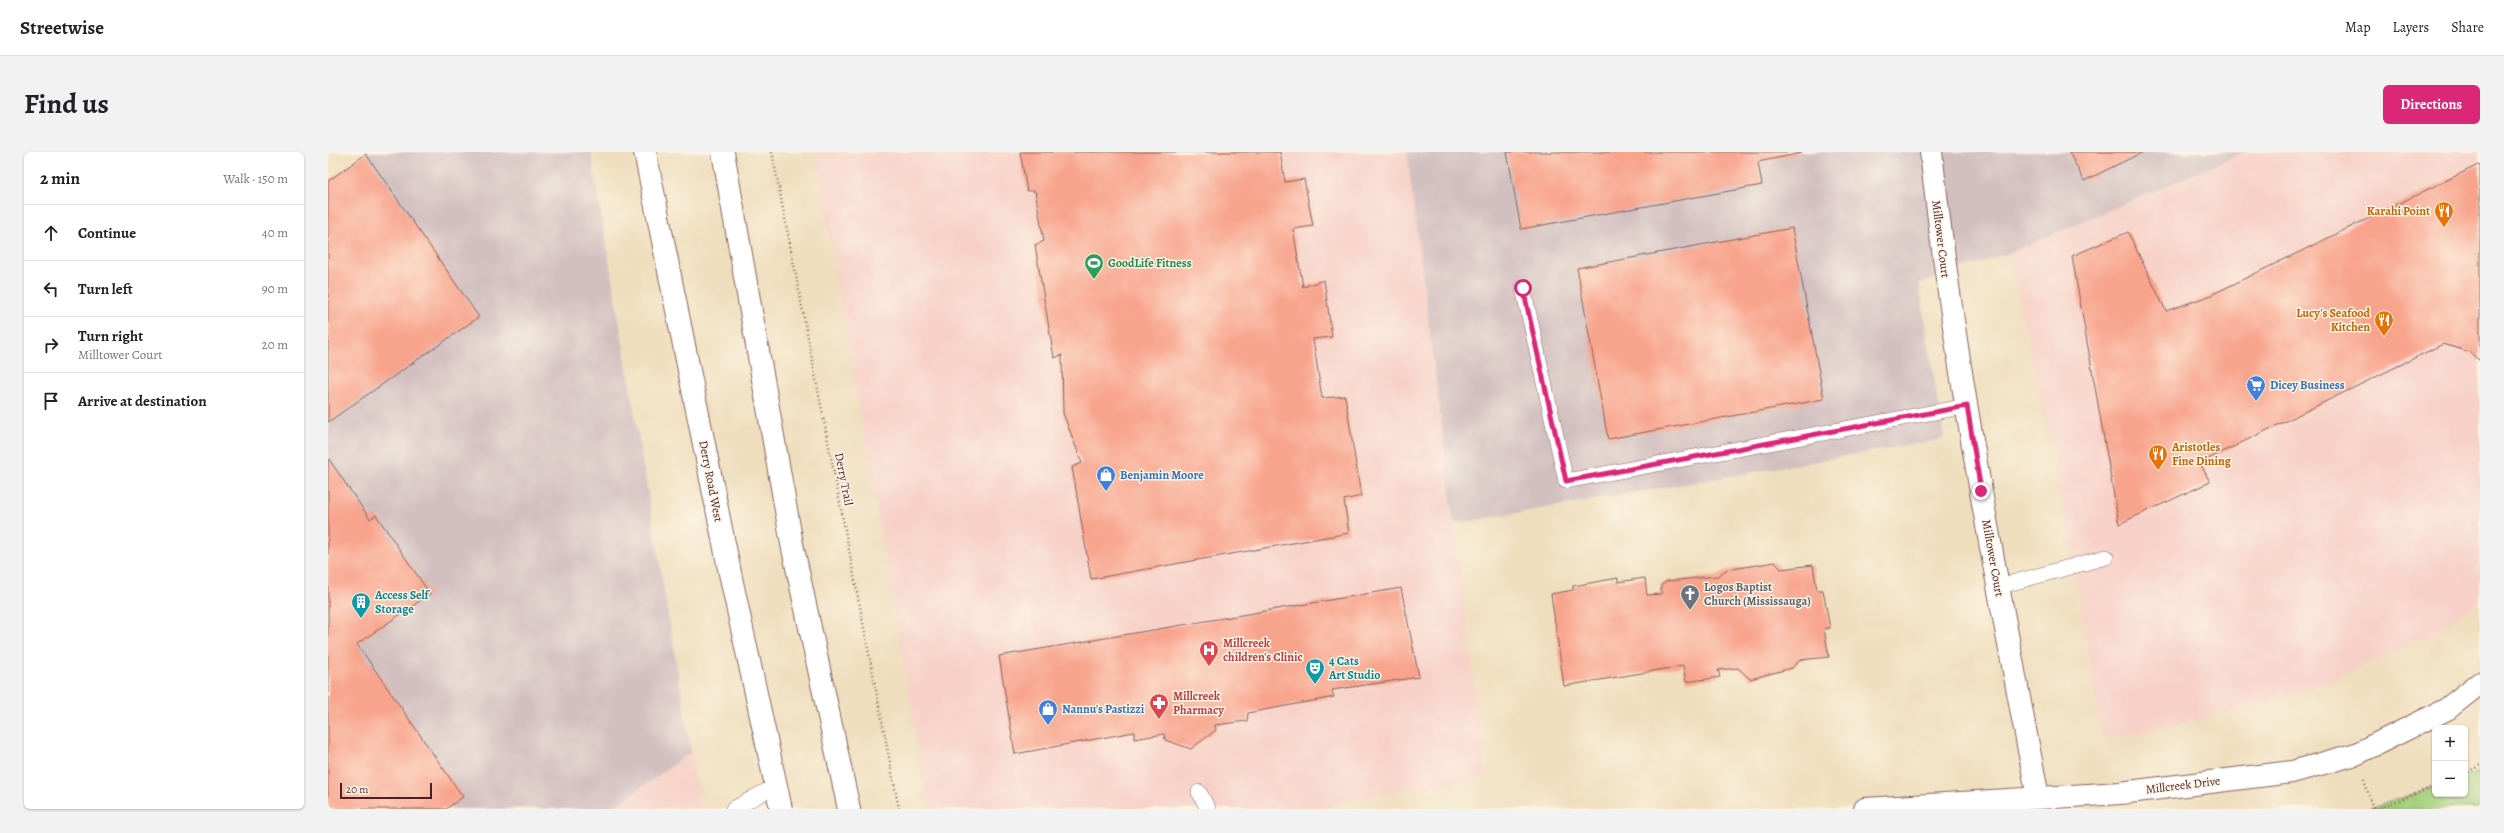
<!DOCTYPE html>
<html lang="en">
<head>
<meta charset="utf-8">
<style>
  :root { --surface:#fff; --page:#f2f2f2; --text:#202124; --muted:#757577; --line:#e0e0e0; --accent:#db2777 }
  body { margin:0; font-family:Alegreya,serif; background:var(--page); color:var(--text) }
  .controls { position:absolute; right:12px; bottom:12px; display:grid; overflow:hidden; border-radius:6px; box-shadow:0 1px 3px #0004 }
  .controls button { width:36px; height:36px; display:grid; place-items:center; padding:0; border:0; border-bottom:1px solid var(--line); background:var(--surface); color:var(--text); font:20px sans-serif }
  .scale { position:absolute; left:12px; bottom:10px; width:92px; box-sizing:border-box; padding-left:4px; border:2px solid #4a1f2b; border-top:0; font-size:11px; line-height:14px; white-space:nowrap; color:#4a1f2b; -webkit-text-stroke:3px #fcf5e5; paint-order:stroke }
  .stop { position:absolute; width:12px; height:12px; margin:-9px; border:3px solid #db2777; border-radius:50%; background:#fff }
  .stop.end { background:#db2777; border-color:#fff; box-shadow:0 1px 4px #0008 }
  .list { margin:0; padding:0; list-style:none }
  h2 { display:flex; justify-content:space-between; align-items:center; height:52px; margin:0; padding:0 16px; font-size:17px }
  h2 small { font-size:13px; font-weight:400; color:var(--muted) }
  .list li { display:grid; grid-template-columns:26px 1fr auto; gap:12px; align-items:center; box-sizing:border-box; height:56px; padding:0 16px; border-top:1px solid var(--line) }
  .list b { display:block; font-size:15px; white-space:nowrap }
  .list p { margin:0; font-size:13px; white-space:nowrap; color:var(--muted) }
  .list em { font-size:13px; font-style:normal; color:var(--muted) }
  .icon { flex:none; width:22px; height:22px; fill:none; stroke:currentColor; stroke-width:2; stroke-linecap:round; stroke-linejoin:round }
  .map { position:relative; flex:none; width:2152px; height:657px; overflow:hidden; border-radius:6px }
  header { display:flex; align-items:center; gap:24px; box-sizing:border-box; height:56px; padding:0 20px; background:var(--surface); border-bottom:1px solid var(--line) }
  header strong { font-size:19px }
  nav { display:flex; gap:22px; margin-inline-start:auto; font-size:14px }
  .intro { display:flex; align-items:center; justify-content:space-between; box-sizing:border-box; height:96px; padding:0 24px }
  h1 { margin:0; font-size:28px }
  .button { padding:10px 18px; border-radius:6px; background:var(--accent); color:#fff; font-size:14px; font-weight:700 }
  main { display:flex; gap:24px; padding:0 24px }
  aside { flex:1; background:var(--surface); border-radius:6px; box-shadow:0 1px 3px #0004 }
  .map>svg:first-child { display:block }
  .built { fill:#f7d1c8 }
  .industrial { fill:#d2bfc0 }
  .green { fill:#a3ce7a; stroke:#767652 }
  .building { fill:#f8a48d }
  .lines { fill:none; stroke-linecap:round; stroke-linejoin:round }
  .lane-casing { stroke:#84625e; stroke-width:16 }
  .street-casing { stroke:#84625e; stroke-width:24 }
  .secondary-casing { stroke:#84625e; stroke-width:24 }
  .path { stroke:#84625e; stroke-width:2.5; stroke-dasharray:1 3; stroke-linecap:butt }
  .lane { stroke:#fff; stroke-width:15 }
  .street { stroke:#fff; stroke-width:22 }
  .secondary { stroke:#fff; stroke-width:22 }
  .route { stroke:#db2777; stroke-width:5 }
  .labels { text-anchor:middle; stroke-width:3; stroke-linejoin:round; paint-order:stroke }
  .food-label { font-size:12px; font-weight:bold; fill:#c56008; stroke:#fcf5e5; text-anchor:end }
  .street-label { font-size:12px; fill:#4a1f2b; stroke:#fcf5e5 }
  .leisure-label { font-size:12px; font-weight:bold; fill:#27864d; stroke:#fcf5e5; text-anchor:start }
  .shop-label { font-size:12px; font-weight:bold; fill:#366cbe; stroke:#fcf5e5; text-anchor:start }
  .worship-label { font-size:12px; font-weight:bold; fill:#5b616d; stroke:#fcf5e5; text-anchor:start }
  .culture-label { font-size:12px; font-weight:bold; fill:#0d838f; stroke:#fcf5e5; text-anchor:start }
  .health-label { font-size:12px; font-weight:bold; fill:#be3a42; stroke:#fcf5e5; text-anchor:start }
</style>
</head>
<body>
<header>
<strong>Streetwise</strong>
<nav><a>Map</a><a>Layers</a><a>Share</a></nav>
</header>
<div class="intro"><h1>Find us</h1><a class="button">Directions</a></div>
<main>
<aside>
<h2>2 min<small>Walk · 150 m</small></h2>
<ul class="list">
<li><svg class="icon" aria-label="ahead" viewBox="0 0 24 24"><path d="M12 20V5M6 11l6-6 6 6"/></svg><div><b>Continue</b></div><em>40 m</em></li>
<li><svg class="icon" aria-label="left" viewBox="0 0 24 24"><path d="M17 20v-9H6M10 6l-5 5 5 5"/></svg><div><b>Turn left</b></div><em>90 m</em></li>
<li><svg class="icon" aria-label="right" viewBox="0 0 24 24"><path d="M7 20v-9h11M14 6l5 5-5 5"/></svg><div><b>Turn right</b><p>Milltower Court</p></div><em>20 m</em></li>
<li><svg class="icon" aria-label="arrive" viewBox="0 0 24 24"><path d="M6 21V4h12l-3 4 3 4H6"/></svg><div><b>Arrive at destination</b></div></li>
</ul>
</aside>
<div class="map">
<svg width="2152" height="657" viewBox="0 0 2152 657">
  <rect width="100%" height="100%" fill="#fcf5e5"/>
  <filter id="ink" filterUnits="userSpaceOnUse"><feTurbulence type="fractalNoise" baseFrequency=".025" numOctaves="2"/><feDisplacementMap in="SourceGraphic" scale="8" xChannelSelector="R" yChannelSelector="G"/><feConvolveMatrix kernelMatrix="1 2 1 2 8 2 1 2 1" color-interpolation-filters="sRGB"/></filter>
  <filter id="wash" filterUnits="userSpaceOnUse"><feTurbulence type="fractalNoise" baseFrequency=".012" numOctaves="4" result="noise"/><feDisplacementMap in="SourceGraphic" scale="16" xChannelSelector="R" yChannelSelector="G"/><feGaussianBlur stdDeviation="0.9" result="paint"/><feColorMatrix in="noise" values="0 0 0 0 0 0 0 0 0 0 0 0 0 0 0 0 0 1.4 0 .05"/><feComposite in="paint" operator="in"/></filter>
  <g filter="url(#wash)">
    <rect width="100%" height="100%" fill="#efdebd"/>
    <path class="built" d="M 487,0 L 1079,0 L 1158,624 L 1014,650 L 993,657 L 600,657 Z
      M 1917,0 L 2152,0 L 2152,448 L 2101,484 L 2000,530 L 1899,561 L 1774,589 L 1739,372 L 1681,101 Z
      M 363,600 L 374,657 L 283,657 Z"/>
    <path class="industrial" d="M 41,0 L 263,0 L 363,600 L 283,657 L 0,657 L 0,29 Z
      M 1079,0 L 1917,0 L 1681,101 L 1591,132 L 1616,287 L 1126,372 Z"/>
    <path class="green" d="M 2152,620 L 2152,657 L 2041,657 L 2107,635 L 2107,642 L 2137,642 L 2137,625 Z"/>
    <g id="blocks">
      <path class="building" d="M 692,0 L 952,0 L 957,30 L 976,27 L 985,74 L 965,77 L 975,135 L 996,128 L 1004,185 L 985,187 L 994,246 L 1017,244 L 1033,344 L 1016,348 L 1021,381 L 763,427 L 744,315 L 754,311 L 735,261 L 734,203 L 726,206 L 707,93 L 716,89 L 707,39 L 699,39 Z
        M 1179,0 L 1474,0 L 1474,1 L 1430,10 L 1434,33 L 1193,77 Z
        M 1741,0 L 1815,0 L 1756,29 Z
        M 38,2 L 151,165 L 0,270 L 0,29 Z
        M 2152,12 L 2152,209 L 2142,200 L 2115,192 L 1872,311 L 1882,330 L 1791,372 L 1744,104 L 1800,80 L 1838,159 L 1881,144 Z
        M 1464,76 L 1496,247 L 1280,287 L 1249,116 Z
        M 0,306 L 42,367 L 48,363 L 102,442 L 29,492 L 135,645 L 118,657 L 0,657 Z
        M 1447,410 L 1453,417 L 1485,413 L 1489,438 L 1495,438 L 1502,476 L 1496,477 L 1501,505 L 1472,508 L 1464,516 L 1422,527 L 1410,516 L 1390,518 L 1392,525 L 1358,530 L 1355,514 L 1236,534 L 1223,442 L 1245,438 L 1245,434 L 1290,426 L 1290,430 L 1317,426 L 1319,443 L 1333,442 L 1333,433 L 1339,429 L 1390,424 L 1398,418 Z
        M 1073,436 L 1091,525 L 1004,538 L 1006,545 L 920,561 L 919,569 L 887,573 L 888,578 L 863,597 L 837,588 L 836,582 L 806,587 L 806,580 L 687,602 L 671,504 Z"/>
    </g>
  </g>
  <g filter="url(#ink)">
    <use href="#blocks" fill-opacity="0" stroke="#84625e" stroke-width="1"/>
    <g class="lines">
      <defs>
        <path id="lane" d="M 1195,136 L 1238,329 L 1639,254
          M 1669,435 L 1778,405
          M 871,640 L 880,657
          M 405,657 L 449,633"/>
        <path id="street" d="M 1603,0 C 1627,217 1669,431 1710,645"/>
        <path id="secondary" d="M 317,0 L 402,421 L 453,657
          M 395,0 L 464,392 L 521,657
          M 1537,657 L 1792,641 L 1964,620 L 2028,602 L 2119,557 L 2152,531"/>
      </defs>
      <use href="#lane" class="lane-casing"/>
      <use href="#street" class="street-casing"/>
      <use href="#secondary" class="secondary-casing"/>
      <path class="path" d="M 444,0 L 571,657
        M 2137,622 L 2152,613
        M 2036,628 L 2045,657
        M 2049,657 L 2107,634"/>
      <use href="#lane" class="lane"/>
      <use href="#street" class="street"/>
      <use href="#secondary" class="secondary"/>
    </g>
  </g>
  <g class="lines" filter="url(#ink)">
    <path class="route" d="M 1195,136 L 1238,329 L 1639,254 L 1653,339"/>
  </g>
  <defs>
    <symbol id="restaurant-pin" viewBox="-11 -11 22 30"><path d="M0 17L-7.5 6A9.5 9.5 0 1 1 7.5 6Z" fill="#e8710a" stroke="#fcf5e5"/><path d="M-5-6h1v4h1v-4h1v4h1v-4h1v5L-1.5 .5V6h-2V.5L-5-1ZM5-6V6H3V1.5H1.5Q1.5-4 5-6Z" fill="#fff"/></symbol>
    <symbol id="stadium-pin" viewBox="-11 -11 22 30"><path d="M0 17L-7.5 6A9.5 9.5 0 1 1 7.5 6Z" fill="#2e9e5b" stroke="#fcf5e5"/><path d="M0-5a6.5 5 0 1 0 0 10a6.5 5 0 1 0 0-10ZM-3.5-1.8h7v3.6h-7Z" fill="#fff"/></symbol>
    <symbol id="supermarket-pin" viewBox="-11 -11 22 30"><path d="M0 17L-7.5 6A9.5 9.5 0 1 1 7.5 6Z" fill="#3f7fe0" stroke="#fcf5e5"/><path d="M-6-5.5h2.5l.6 2H6L4.5 2H-2.5L-4.4-4H-6ZM-1.5 3.2a1.3 1.3 0 1 0 .1 0ZM3 3.2a1.3 1.3 0 1 0 .1 0Z" fill="#fff"/></symbol>
    <symbol id="shop-pin" viewBox="-11 -11 22 30"><path d="M0 17L-7.5 6A9.5 9.5 0 1 1 7.5 6Z" fill="#3f7fe0" stroke="#fcf5e5"/><path d="M-5-2.5h2.3a2.7 3.5 0 0 1 5.4 0H5L5.5 6h-11ZM-1.5-2.5h3a1.5 2.3 0 0 0-3 0Z" fill="#fff"/></symbol>
    <symbol id="church-pin" viewBox="-11 -11 22 30"><path d="M0 17L-7.5 6A9.5 9.5 0 1 1 7.5 6Z" fill="#6b7280" stroke="#fcf5e5"/><path d="M-1.2-6h2.4v3.5h3.3v2.4h-3.3V6h-2.4V-.1h-3.3v-2.4h3.3Z" fill="#fff"/></symbol>
    <symbol id="building-pin" viewBox="-11 -11 22 30"><path d="M0 17L-7.5 6A9.5 9.5 0 1 1 7.5 6Z" fill="#0f9aa8" stroke="#fcf5e5"/><path d="M-4-6H4V6H1V3H-1V6H-4ZM-2.5-4.3h1.7v1.8h-1.7ZM.8-4.3h1.7v1.8H.8ZM-2.5-1h1.7V.8h-1.7ZM.8-1h1.7V.8H.8Z" fill="#fff"/></symbol>
    <symbol id="hospital-pin" viewBox="-11 -11 22 30"><path d="M0 17L-7.5 6A9.5 9.5 0 1 1 7.5 6Z" fill="#e0444e" stroke="#fcf5e5"/><path d="M-5-5h3v3.5h4V-5h3V5h-3V1.5h-4V5h-3Z" fill="#fff"/></symbol>
    <symbol id="theatre-pin" viewBox="-11 -11 22 30"><path d="M0 17L-7.5 6A9.5 9.5 0 1 1 7.5 6Z" fill="#0f9aa8" stroke="#fcf5e5"/><path d="M-5-5.5Q0-4 5-5.5V0Q5 5 0 6Q-5 5-5 0ZM-3.3-2.5H-1v1.5H-3.3ZM1-2.5H3.3v1.5H1ZM-2.8 1Q0 5.5 2.8 1Z" fill="#fff"/></symbol>
    <symbol id="pharmacy-pin" viewBox="-11 -11 22 30"><path d="M0 17L-7.5 6A9.5 9.5 0 1 1 7.5 6Z" fill="#e0444e" stroke="#fcf5e5"/><path d="M-2-6h4v4h4v4h-4v4h-4v-4h-4v-4h4Z" fill="#fff"/></symbol>
  </defs>
  <g fill-rule="evenodd">
    <use href="#restaurant-pin" x="2105" y="48" width="22" height="30"/>
    <use href="#stadium-pin" x="755" y="100" width="22" height="30"/>
    <use href="#restaurant-pin" x="2045" y="157" width="22" height="30"/>
    <use href="#supermarket-pin" x="1917" y="222" width="22" height="30"/>
    <use href="#restaurant-pin" x="1819" y="291" width="22" height="30"/>
    <use href="#shop-pin" x="767" y="312" width="22" height="30"/>
    <use href="#church-pin" x="1351" y="431" width="22" height="30"/>
    <use href="#building-pin" x="22" y="439" width="22" height="30"/>
    <use href="#hospital-pin" x="870" y="487" width="22" height="30"/>
    <use href="#theatre-pin" x="976" y="505" width="22" height="30"/>
    <use href="#pharmacy-pin" x="820" y="540" width="22" height="30"/>
    <use href="#shop-pin" x="709" y="546" width="22" height="30"/>
  </g>
  <g class="labels">
    <g class="food-label">
      <text x="2102" y="63">Karahi Point</text>
      <text x="2042" y="165">Lucy's Seafood<tspan x="2042" dy="14">Kitchen</tspan></text>
      <text x="1844" y="299" text-anchor="start">Aristotles<tspan x="1844" dy="14">Fine Dining</tspan></text>
    </g>
    <g class="street-label">
      <text transform="translate(1613 87) rotate(83)" y="4">Milltower Court</text>
      <text transform="translate(516 327) rotate(79)" y="4">Derry Trail</text>
      <text transform="translate(383 329) rotate(79)" y="4">Derry Road West</text>
      <text transform="translate(1665 406) rotate(80)" y="4">Milltower Court</text>
      <text transform="translate(1855 633) rotate(-7)" y="4">Millcreek Drive</text>
    </g>
    <g class="leisure-label">
      <text x="780" y="115">GoodLife Fitness</text>
    </g>
    <g class="shop-label">
      <text x="1942" y="237">Dicey Business</text>
      <text x="792" y="327">Benjamin Moore</text>
      <text x="734" y="561">Nannu's Pastizzi</text>
    </g>
    <g class="worship-label">
      <text x="1376" y="439">Logos Baptist<tspan x="1376" dy="14">Church (Mississauga)</tspan></text>
    </g>
    <g class="culture-label">
      <text x="47" y="447">Access Self<tspan x="47" dy="14">Storage</tspan></text>
      <text x="1001" y="513">4 Cats<tspan x="1001" dy="14">Art Studio</tspan></text>
    </g>
    <g class="health-label">
      <text x="895" y="495">Millcreek<tspan x="895" dy="14">children's Clinic</tspan></text>
      <text x="845" y="548">Millcreek<tspan x="845" dy="14">Pharmacy</tspan></text>
    </g>
  </g>
</svg>
<div class="controls">
<button>+</button>
<button>−</button>
</div>
<div class="scale">20 m</div>
<div class="stop" style="left:1195px;top:136px"></div>
<div class="stop end" style="left:1653px;top:339px"></div>
</div>
</main>
</body>
</html>
